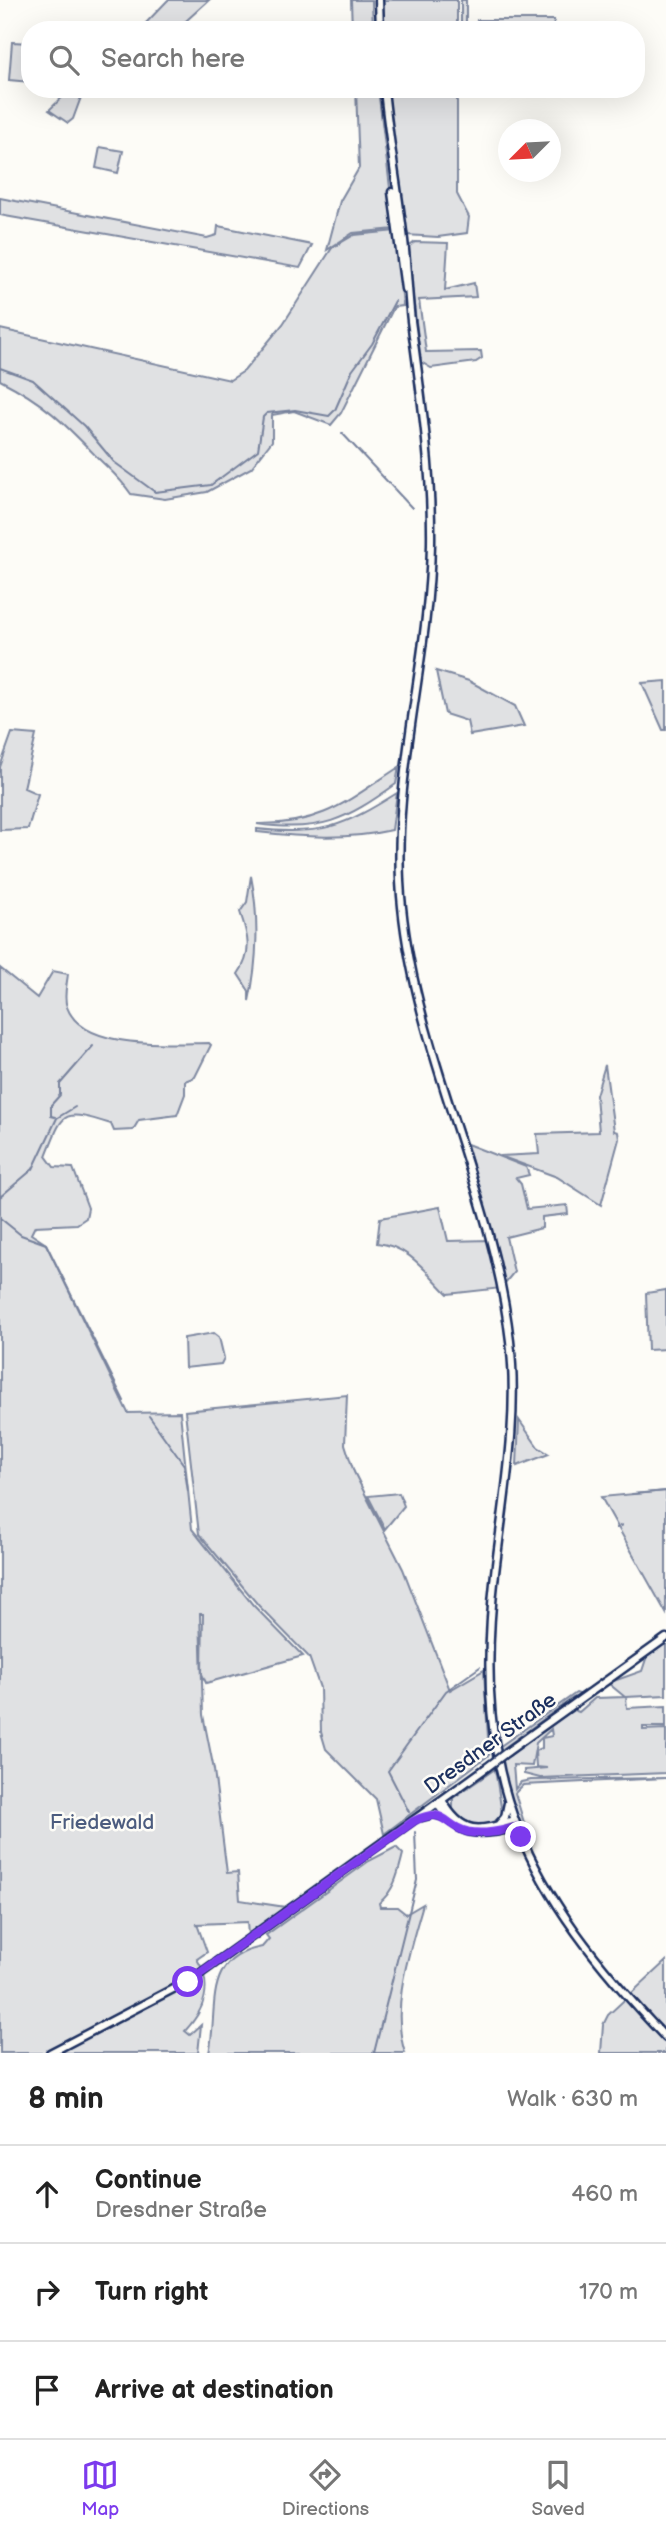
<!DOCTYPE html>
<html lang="en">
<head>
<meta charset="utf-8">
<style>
  :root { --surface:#fff; --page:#f6f6f6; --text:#222; --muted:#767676; --line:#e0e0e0; --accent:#7c3aed }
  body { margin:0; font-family:"Balsamiq Sans",sans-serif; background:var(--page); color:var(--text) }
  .compass { position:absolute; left:498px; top:119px; width:63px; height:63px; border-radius:50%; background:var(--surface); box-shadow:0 7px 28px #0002; rotate:246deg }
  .stop { position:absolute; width:21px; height:21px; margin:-16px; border:5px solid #7c3aed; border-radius:50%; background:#fff }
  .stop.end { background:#7c3aed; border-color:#fff; box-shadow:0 2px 7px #0008 }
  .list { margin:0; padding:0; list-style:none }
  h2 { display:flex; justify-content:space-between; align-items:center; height:91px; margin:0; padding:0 28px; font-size:30px }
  h2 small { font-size:23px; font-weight:400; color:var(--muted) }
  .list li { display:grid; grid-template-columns:46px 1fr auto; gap:21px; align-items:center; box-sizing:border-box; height:98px; padding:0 28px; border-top:2px solid var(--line) }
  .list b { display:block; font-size:26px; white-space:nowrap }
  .list p { margin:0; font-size:23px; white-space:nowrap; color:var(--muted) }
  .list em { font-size:23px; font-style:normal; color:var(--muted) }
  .icon { flex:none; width:38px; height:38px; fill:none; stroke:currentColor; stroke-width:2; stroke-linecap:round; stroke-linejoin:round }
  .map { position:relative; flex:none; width:666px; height:2053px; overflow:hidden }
  .search { position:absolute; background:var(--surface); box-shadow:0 7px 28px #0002; left:21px; right:21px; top:21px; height:77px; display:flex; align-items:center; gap:18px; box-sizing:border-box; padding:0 24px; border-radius:28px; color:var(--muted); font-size:26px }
  .sheet { height:385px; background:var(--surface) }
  nav { display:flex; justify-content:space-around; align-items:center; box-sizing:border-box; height:98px; border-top:2px solid var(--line); background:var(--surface); font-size:19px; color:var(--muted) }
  nav a { display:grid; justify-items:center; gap:4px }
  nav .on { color:var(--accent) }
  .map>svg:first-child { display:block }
  .green { fill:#e0e1e3; stroke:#7e88a0; stroke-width:2 }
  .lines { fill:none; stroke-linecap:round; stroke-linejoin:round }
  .stream { stroke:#76819c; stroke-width:2 }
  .major-casing { stroke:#1b2f5e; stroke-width:11 }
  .major { stroke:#fdfcf7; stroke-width:6 }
  .major-bridge-casing { stroke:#1b2f5e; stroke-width:11; stroke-linecap:butt }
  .major-bridge { stroke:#fdfcf7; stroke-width:6 }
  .route { stroke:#7c3aed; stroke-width:9 }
  .labels { text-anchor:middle; stroke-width:5; stroke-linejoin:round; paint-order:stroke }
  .street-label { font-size:21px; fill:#1b2f5e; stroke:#fdfcf7 }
  .park-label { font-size:21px; fill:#4c5c7f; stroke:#fdfcf7 }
</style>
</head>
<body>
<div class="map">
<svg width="666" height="2053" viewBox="0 0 666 2053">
  <rect width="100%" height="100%" fill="#fdfcf7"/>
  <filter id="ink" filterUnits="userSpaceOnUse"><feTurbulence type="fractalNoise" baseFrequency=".0143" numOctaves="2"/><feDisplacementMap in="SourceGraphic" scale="14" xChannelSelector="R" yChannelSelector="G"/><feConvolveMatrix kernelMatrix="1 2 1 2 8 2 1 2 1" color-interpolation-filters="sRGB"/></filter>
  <g filter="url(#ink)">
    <path class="green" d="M 168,0 L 209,0 L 176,30 L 149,30 L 144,25 Z
      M 351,0 L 372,0 L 373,30 L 352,30 Z
      M 381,0 L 457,0 L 457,30 L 382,30 Z
      M 461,0 L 466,0 L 466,29 L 476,29 L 477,20 L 554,20 L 553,30 L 461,30 Z
      M 12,42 L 30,43 L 30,82 L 9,80 Z
      M 71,89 L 84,89 L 73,119 L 68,123 L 49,110 Z
      M 356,89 L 378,89 L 395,229 L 353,233 L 327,250 L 340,201 L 359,168 Z
      M 386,89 L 457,89 L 457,194 L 469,217 L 467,233 L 438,237 L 406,235 Z
      M 100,147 L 123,151 L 118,173 L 96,168 Z
      M 0,198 L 207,238 L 217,235 L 218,226 L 312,245 L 300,268 L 5,216 L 0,215 Z
      M 396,231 L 403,306 L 394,307 L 341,413 L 331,425 L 294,411 L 272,415 L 272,441 L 251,468 L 207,492 L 165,499 L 131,494 C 120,478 111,471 98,458 C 63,422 45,403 0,380 L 0,329 L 230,380 L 244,371 L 283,324 L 332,248 L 354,235 Z
      M 415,242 L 448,243 L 445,290 L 474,283 L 476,297 L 419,300 L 426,352 L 481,351 L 482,358 L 476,362 L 431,368 L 421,362 L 407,248 Z
      M 436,671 L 469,681 L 515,706 L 524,726 L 470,735 L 467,721 L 445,714 Z
      M 666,681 L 666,730 L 663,730 L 642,683 Z
      M 12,733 L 36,735 L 24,788 L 38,794 L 28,829 L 0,830 L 0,767 Z
      M 399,767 L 396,784 C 346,820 320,833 257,824 C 322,825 347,801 399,767 Z
      M 397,793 L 392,830 C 348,840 302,837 257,832 L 257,829 C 321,836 343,827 397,793 Z
      M 251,876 C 259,916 258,961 249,1001 L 249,991 L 238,974 C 253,953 248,935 240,912 L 247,902 Z
      M 0,968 L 37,998 L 53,971 L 68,974 C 67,984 63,997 67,1007 C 83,1051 171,1043 209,1043 L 211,1045 L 195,1077 L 185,1081 L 185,1094 L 177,1115 L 139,1120 L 133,1130 L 114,1131 L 111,1124 C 62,1109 64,1110 46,1156 L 54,1167 L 73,1168 L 88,1208 L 86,1218 L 77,1224 L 35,1226 L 31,1234 L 46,1244 L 128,1413 L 180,1412 L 192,1529 L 253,1605 L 303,1656 L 206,1683 L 202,1674 L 203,1614 L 200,1614 L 203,1715 L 214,1770 L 227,1873 L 238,1872 L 240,1900 L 285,1907 L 248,1936 L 247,1922 L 197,1924 L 207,1952 L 197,1959 C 213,1985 205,2010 185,2031 L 190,2035 L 201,2025 L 198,2053 L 0,2053 Z
      M 605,1065 L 614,1131 L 618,1132 L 619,1139 L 601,1205 L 557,1177 L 500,1156 L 539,1154 L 537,1134 L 599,1132 L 596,1095 Z
      M 467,1144 L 526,1167 L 529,1175 L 516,1178 L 521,1184 L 527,1209 L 567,1205 L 568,1214 L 542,1217 L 542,1228 L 506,1237 L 514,1272 L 505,1283 Z
      M 440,1207 L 448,1241 L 490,1240 L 502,1288 L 448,1294 C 426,1272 409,1246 377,1243 L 380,1218 Z
      M 666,1290 L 666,1349 L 648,1350 L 646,1293 Z
      M 214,1333 L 219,1337 L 224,1358 L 221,1364 L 185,1368 L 184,1338 Z
      M 347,1395 L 345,1444 L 354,1472 L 403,1569 L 450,1690 L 484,1670 L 489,1755 L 384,1834 L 376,1799 L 326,1749 L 321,1732 L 320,1688 L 309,1657 L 259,1606 L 199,1534 L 185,1411 Z
      M 519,1420 L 538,1447 L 549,1454 L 517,1466 Z
      M 666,1491 L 666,1613 L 601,1497 Z
      M 399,1493 L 404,1506 L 385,1529 L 368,1496 Z
      M 666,1643 L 666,1695 L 626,1697 L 627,1708 L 666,1706 L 666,1727 L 643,1727 L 643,1730 L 666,1729 L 666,1773 L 540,1778 L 524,1774 L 524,1770 L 547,1768 L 536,1767 L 535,1751 L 542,1748 L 542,1738 L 552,1736 L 551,1729 L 536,1743 L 532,1766 L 513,1765 L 515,1789 L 521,1782 L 531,1780 L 666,1778 L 523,1785 L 515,1793 L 526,1829 L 523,1831 L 504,1777 L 499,1747 L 576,1693 L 583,1695 L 573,1698 L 504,1748 L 509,1756 L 571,1709 L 579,1712 L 595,1698 L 625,1697 L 608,1683 L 642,1671 L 647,1656 Z
      M 495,1769 L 502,1813 C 490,1833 466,1826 453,1810 L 453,1798 Z
      M 396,1847 L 403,1854 C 398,1873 395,1890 379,1903 L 380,1907 L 397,1907 L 406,1914 L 423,1904 C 410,1950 390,2007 405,2053 L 209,2053 C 219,2009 201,1958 262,1947 L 269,1939 L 266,1935 L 369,1861 Z
      M 666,1961 L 666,2053 L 601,2053 L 603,2025 L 608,2015 Z"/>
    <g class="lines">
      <path class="stream" d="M 0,368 L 33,380 L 84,426 L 114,462 L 155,492 L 211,485 L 258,450 L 263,417 L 267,413 L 295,410 L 329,416 L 335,410 L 352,371 L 372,344 L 395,301
        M 342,433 L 412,508
        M 55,1117 L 51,1116 L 51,1105 L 60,1095 L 60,1084 L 93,1046
        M 0,1197 L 33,1169 L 57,1118 L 75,1107
        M 0,1218 L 21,1235 L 46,1244 L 124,1401
        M 149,1416 L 184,1465 L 188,1491
        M 632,1494 L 666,1491
        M 620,1526 L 622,1525
        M 616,1528 L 617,1528
        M 409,1812 L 388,1771 L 446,1691 L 480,1667
        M 374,2053 L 417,1880 L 415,1832"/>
      <defs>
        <path id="major" d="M 379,0 L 380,30
          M 384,89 C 389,140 398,190 404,240 C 407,267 408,294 411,321 C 421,395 432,469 431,544 C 429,666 389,785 402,907 C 417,1056 493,1192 510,1341 C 519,1419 504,1496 495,1573 C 471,1784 523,1888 666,2038
          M 392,192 L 405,289
          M 507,1752 L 666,1638
          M 442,1800 C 462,1836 479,1832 514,1820
          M 437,1803 C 458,1839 480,1836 517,1827
          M 422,1817 L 434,1814 L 445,1817
          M 498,1825 L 505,1817 L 508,1803
          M 50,2053 L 194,1978 L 486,1768"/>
      </defs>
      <use href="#major" class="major-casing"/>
      <use href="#major" class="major"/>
      <defs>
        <path id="major-bridge" d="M 486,1768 L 507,1752"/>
      </defs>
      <use href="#major-bridge" class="major-bridge-casing"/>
      <use href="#major-bridge" class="major-bridge"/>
    </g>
  </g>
  <g class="lines" filter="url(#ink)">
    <path class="route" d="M 188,1982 L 414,1821 C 447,1806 442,1826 468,1832 C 484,1835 501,1831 517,1827 L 521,1837"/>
  </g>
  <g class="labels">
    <g class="street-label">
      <text transform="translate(490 1743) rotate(-36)" y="7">Dresdner Straße</text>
    </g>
    <g class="park-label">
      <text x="102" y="1829">Friedewald</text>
    </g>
  </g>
</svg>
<svg class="compass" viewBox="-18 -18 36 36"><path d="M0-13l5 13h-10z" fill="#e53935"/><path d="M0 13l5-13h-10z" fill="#767676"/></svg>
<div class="stop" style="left:188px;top:1982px"></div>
<div class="stop end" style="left:521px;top:1837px"></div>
<div class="search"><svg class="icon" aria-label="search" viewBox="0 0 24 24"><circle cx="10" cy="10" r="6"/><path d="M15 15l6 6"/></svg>Search here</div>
</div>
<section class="sheet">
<h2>8 min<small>Walk · 630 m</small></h2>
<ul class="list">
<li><svg class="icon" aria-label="ahead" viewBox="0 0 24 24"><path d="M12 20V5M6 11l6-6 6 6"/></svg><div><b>Continue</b><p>Dresdner Straße</p></div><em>460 m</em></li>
<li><svg class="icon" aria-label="right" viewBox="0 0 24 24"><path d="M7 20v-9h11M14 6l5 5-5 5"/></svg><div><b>Turn right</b></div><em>170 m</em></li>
<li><svg class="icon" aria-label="arrive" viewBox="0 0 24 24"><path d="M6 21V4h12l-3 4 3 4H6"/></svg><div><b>Arrive at destination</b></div></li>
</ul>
</section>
<nav>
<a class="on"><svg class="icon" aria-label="map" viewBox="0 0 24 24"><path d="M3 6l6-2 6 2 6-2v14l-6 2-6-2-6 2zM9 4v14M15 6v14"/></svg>Map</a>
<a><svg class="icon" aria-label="directions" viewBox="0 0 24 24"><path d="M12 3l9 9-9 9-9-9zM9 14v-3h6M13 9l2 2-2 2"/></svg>Directions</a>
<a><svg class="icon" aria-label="saved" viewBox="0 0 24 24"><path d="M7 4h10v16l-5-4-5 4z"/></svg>Saved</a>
</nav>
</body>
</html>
